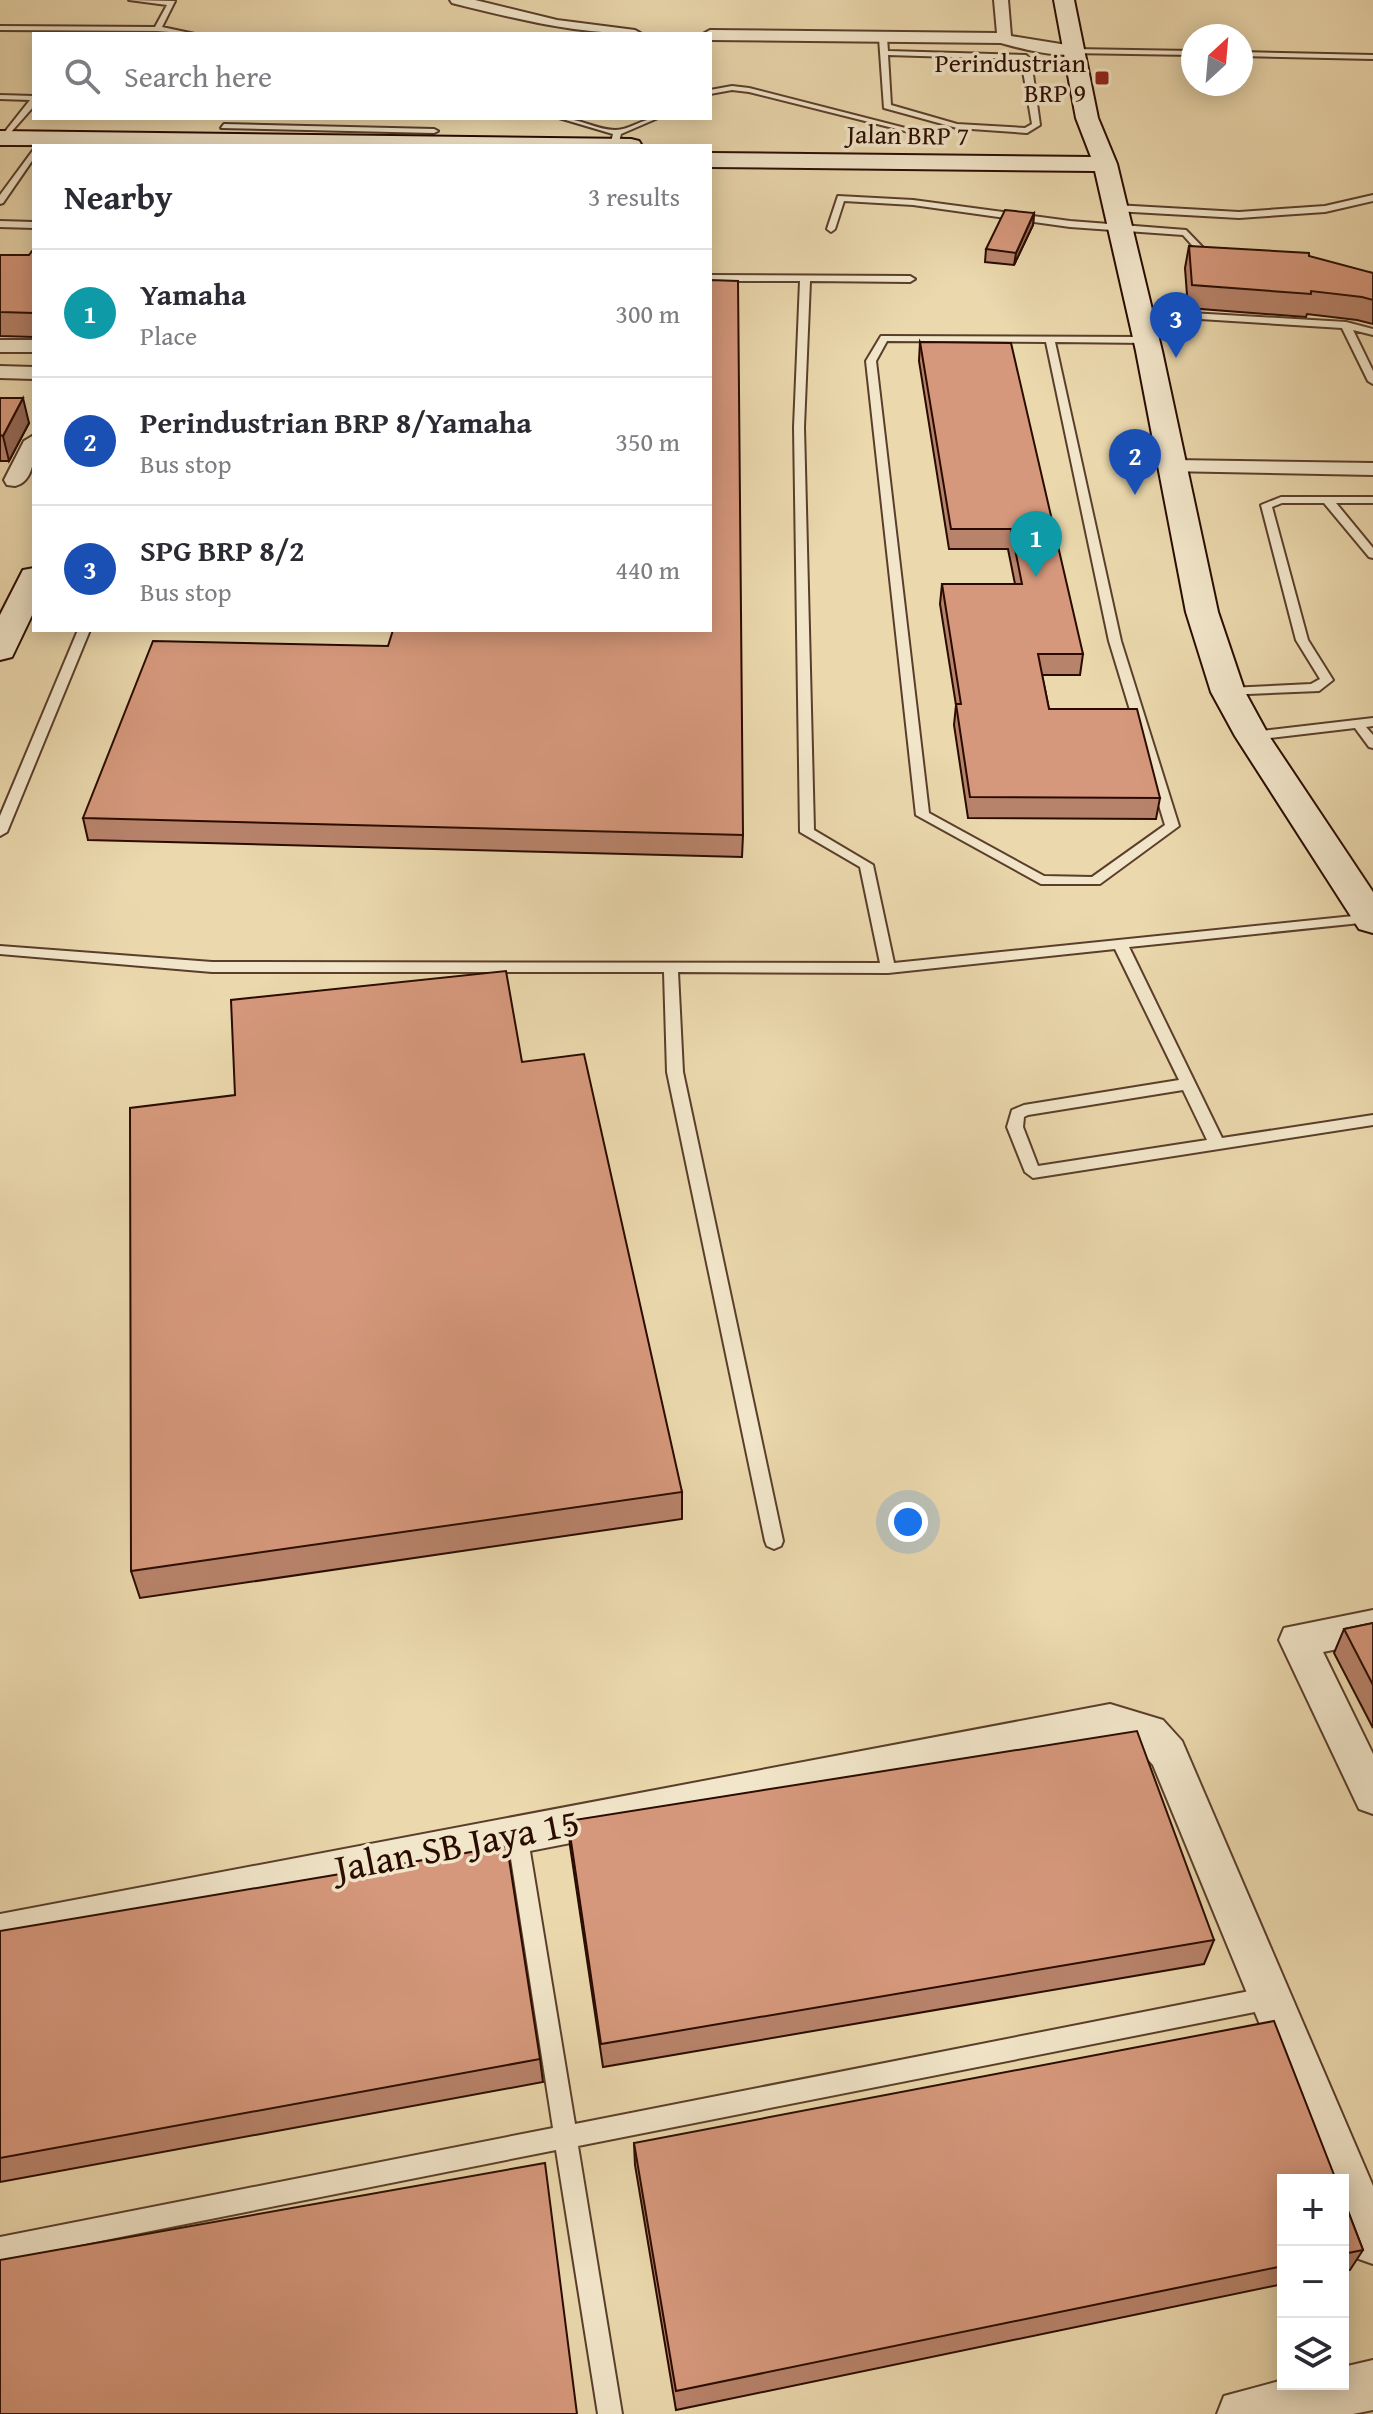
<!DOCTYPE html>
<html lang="en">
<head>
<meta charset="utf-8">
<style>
  :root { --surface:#fff; --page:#f2f2f3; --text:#2b2b33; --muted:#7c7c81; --line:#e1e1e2; --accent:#0b8043 }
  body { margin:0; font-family:"Gentium Book Plus",serif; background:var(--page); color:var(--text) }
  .controls { position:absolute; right:24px; bottom:24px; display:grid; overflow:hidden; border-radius:0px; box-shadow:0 4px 20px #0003 }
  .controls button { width:72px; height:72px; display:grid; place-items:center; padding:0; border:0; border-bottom:2px solid var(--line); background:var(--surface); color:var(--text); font:40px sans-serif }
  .compass { position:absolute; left:1181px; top:24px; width:72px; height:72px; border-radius:50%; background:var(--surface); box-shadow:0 4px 20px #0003; rotate:26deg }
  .you { position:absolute; left:908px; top:1522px; width:28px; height:28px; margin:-20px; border:6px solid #fff; border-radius:50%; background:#1a73e8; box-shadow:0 0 0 12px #1a73e833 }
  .badge { display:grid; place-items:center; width:52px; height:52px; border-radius:50%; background:var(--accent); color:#fff; font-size:26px; font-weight:700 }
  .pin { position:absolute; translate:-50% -66px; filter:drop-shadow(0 2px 4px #0008) }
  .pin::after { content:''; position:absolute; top:42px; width:28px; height:24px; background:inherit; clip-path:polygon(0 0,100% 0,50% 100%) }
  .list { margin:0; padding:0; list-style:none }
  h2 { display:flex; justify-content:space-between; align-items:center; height:104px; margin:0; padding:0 32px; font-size:34px }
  h2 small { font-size:26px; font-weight:400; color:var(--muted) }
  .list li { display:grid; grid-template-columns:52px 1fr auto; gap:24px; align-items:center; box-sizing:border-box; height:128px; padding:0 32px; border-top:2px solid var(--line) }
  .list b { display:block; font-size:30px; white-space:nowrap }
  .list p { margin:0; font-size:26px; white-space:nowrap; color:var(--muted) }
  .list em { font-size:26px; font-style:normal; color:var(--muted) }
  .icon { flex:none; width:44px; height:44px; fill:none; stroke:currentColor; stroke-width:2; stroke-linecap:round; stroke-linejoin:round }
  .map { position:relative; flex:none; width:1373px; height:2414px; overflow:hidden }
  .search { position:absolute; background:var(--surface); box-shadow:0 4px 20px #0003; left:32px; top:32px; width:680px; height:88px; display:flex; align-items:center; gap:20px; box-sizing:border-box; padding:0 28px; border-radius:0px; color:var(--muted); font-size:30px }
  .panel { position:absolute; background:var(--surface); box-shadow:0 4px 20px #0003; left:32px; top:144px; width:680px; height:488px; border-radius:0px }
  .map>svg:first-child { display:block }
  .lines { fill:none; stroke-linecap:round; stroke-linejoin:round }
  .lane-casing { stroke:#5a3e2b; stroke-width:4 }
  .street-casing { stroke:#5a3e2b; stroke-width:4 }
  .secondary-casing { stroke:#2a0b00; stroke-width:4 }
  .lane { fill:#f2e6ca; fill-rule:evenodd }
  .street { fill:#f2e6ca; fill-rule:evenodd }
  .secondary { fill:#f2e6ca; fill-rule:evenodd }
  .wall { fill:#b8836b; stroke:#2a0b00; stroke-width:2 }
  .shaded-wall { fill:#966a57; stroke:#2a0b00; stroke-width:2 }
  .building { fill:#d6987c; stroke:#2a0b00; stroke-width:2 }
  .poi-dot { fill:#8f2418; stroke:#f2e6ca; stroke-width:3 }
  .labels { text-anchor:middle; stroke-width:7; stroke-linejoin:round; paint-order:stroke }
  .far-poi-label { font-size:26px; fill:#2a0b00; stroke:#f2e6ca; text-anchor:end }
  .far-street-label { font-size:26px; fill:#2a0b00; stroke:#f2e6ca }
  .near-street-label { font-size:38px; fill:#2a0b00; stroke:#f2e6ca }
</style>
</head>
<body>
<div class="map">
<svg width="1373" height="2414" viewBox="0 0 1373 2414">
  <rect width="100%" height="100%" fill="#ebd8ad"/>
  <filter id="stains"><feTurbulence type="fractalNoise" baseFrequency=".0025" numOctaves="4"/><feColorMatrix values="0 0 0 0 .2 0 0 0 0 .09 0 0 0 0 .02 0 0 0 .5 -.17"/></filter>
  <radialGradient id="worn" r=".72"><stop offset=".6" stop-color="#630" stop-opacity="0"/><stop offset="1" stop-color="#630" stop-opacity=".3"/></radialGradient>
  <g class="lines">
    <defs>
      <path id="lane" d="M 129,0 L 175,1 L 162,27 L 195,34 L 157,31 L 0,30 L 0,26 L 155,27 L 167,5 Z
        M 883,36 L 887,38 L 888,51 L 1026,55 L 1031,60 L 1040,125 L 1027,133 L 957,128 L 884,108 L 879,38 ZM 888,55 L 1021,59 L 1032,124 L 1025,128 L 957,124 L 891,105 Z
        M 1073,49 L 1193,51 L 1193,55 L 1070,53 Z
        M 1241,52 L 1373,55 L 1373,59 L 1241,56 Z
        M 732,86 L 749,88 L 917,131 L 913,133 L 749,92 L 732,90 L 710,94 L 710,90 Z
        M 0,95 L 34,96 L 34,106 L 4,140 L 0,138 L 30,100 L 0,99 Z
        M 559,118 C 579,118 597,130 615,130 C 630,130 643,118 658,118 L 621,134 L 618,146 L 610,146 L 613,134 Z
        M 224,124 L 434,129 L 438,131 L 434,133 L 221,128 Z
        M 34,149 L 34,158 L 3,203 L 0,204 L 0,195 Z
        M 1373,195 L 1373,201 L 1325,212 L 1239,218 L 1115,211 L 1111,208 L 1115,205 L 1239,212 L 1325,206 Z
        M 838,196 L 913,200 L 1070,221 L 1186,230 L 1216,261 L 1208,263 L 1183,235 L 1070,227 L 913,205 L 844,201 L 835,229 L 831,232 L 827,229 Z
        M 0,221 L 34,222 L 34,228 L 0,227 Z
        M 710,275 L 910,276 L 915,279 L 910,282 L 810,281 L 804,427 L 814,830 L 873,865 L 894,963 L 1373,914 L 1373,922 L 1370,922 L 1129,947 L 1222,1138 L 1373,1115 L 1373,1125 L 1033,1178 L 1025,1172 L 1007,1127 L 1012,1110 L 1024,1105 L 1179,1080 L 1115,949 L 888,973 L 678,972 L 683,1072 L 783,1541 L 781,1546 L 774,1549 L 767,1546 L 765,1541 L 667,1072 L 664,972 L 212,972 L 0,954 L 0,946 L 212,962 L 880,963 L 860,867 L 800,832 L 794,427 L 800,281 L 710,281 ZM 1183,1090 L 1207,1140 L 1038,1166 L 1023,1127 L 1024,1117 L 1028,1115 Z
        M 1139,310 L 1346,322 L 1373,329 L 1373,335 L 1353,330 L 1373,371 L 1373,384 L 1368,381 L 1342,328 L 1136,315 L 1136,311 Z
        M 881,336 L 1146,337 L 1151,340 L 1146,343 L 1055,342 L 1121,641 L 1179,826 L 1100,884 L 1041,884 L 916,815 L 866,361 ZM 887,341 L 1046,342 L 1109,641 L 1165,825 L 1092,877 L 1044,876 L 929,813 L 876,361 Z
        M 1281,497 L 1373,497 L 1373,503 L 1336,503 L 1373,548 L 1373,558 L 1369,557 L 1324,503 L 1282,503 L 1272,507 L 1308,640 L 1333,680 L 1319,691 L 1224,695 L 1222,692 L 1228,688 L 1311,684 L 1320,679 L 1296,640 L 1261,505 Z
        M 78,630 L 90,630 L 7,832 L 0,836 L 0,816 Z
        M 1373,718 L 1373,726 L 1366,727 L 1373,735 L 1373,748 L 1369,747 L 1355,728 L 1252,740 L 1246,736 L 1252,732 Z
        M 517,1824 L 524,1826 L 527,1833 L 575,2124 L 1270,1987 L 1278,1990 L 1281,1998 L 1278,2006 L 1270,2009 L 578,2146 L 622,2414 L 598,2414 L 556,2150 L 0,2261 L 0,2237 L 553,2128 L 507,1833 L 510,1826 Z"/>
      <path id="street" d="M 450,0 L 475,0 L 557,20 L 635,30 L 642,34 C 576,34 516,19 452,3 Z
        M 994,0 L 1008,0 L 1011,36 L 1073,46 L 1081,51 C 1067,61 1018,48 1001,43 L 710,40 L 710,34 L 703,34 L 710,30 L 997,33 Z
        M 0,340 L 34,340 L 34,352 L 0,352 Z
        M 0,366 L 34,367 L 34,379 L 0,378 Z
        M 34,435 C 34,452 36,481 15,486 L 7,485 L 4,480 L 24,441 Z
        M 1174,460 L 1373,463 L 1373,475 L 1166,471 L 1163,466 L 1166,461 Z
        M 1373,1610 L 1373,1642 L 1323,1652 L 1373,1754 L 1373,1814 L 1359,1809 L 1279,1640 L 1284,1628 Z
        M 1110,1704 L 1163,1720 L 1182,1741 L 1373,2186 L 1373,2264 L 1356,2258 L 1343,2225 L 1343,2180 L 1324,2180 L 1153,1765 L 1136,1746 L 1110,1738 L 0,1954 L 0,1914 Z
        M 1373,2360 L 1373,2410 L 1353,2414 L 1217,2414 L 1224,2396 L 1283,2380 L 1283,2384 L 1343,2384 L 1343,2367 Z"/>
      <path id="secondary" d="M 1054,0 L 1074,0 L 1098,118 L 1117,164 L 1162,351 L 1218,612 L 1245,692 L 1269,736 L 1373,892 L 1373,933 L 1359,929 L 1235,736 L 1211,692 L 1186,612 L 1136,351 L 1095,171 L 710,167 L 710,153 L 1091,157 L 1076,118 Z
        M 0,131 L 631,139 L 639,141 L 642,146 L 0,145 Z
        M 34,568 L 34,611 L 12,657 L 0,660 L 0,615 L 23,570 Z"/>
    </defs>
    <use href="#lane" class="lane-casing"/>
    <use href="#street" class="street-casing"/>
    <use href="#secondary" class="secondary-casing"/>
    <use href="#lane" class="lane"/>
    <use href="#street" class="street"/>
    <use href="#secondary" class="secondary"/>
  </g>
  <path class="wall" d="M 1034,213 L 1033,225 L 1014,265 L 985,262 L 986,249 Z
    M 1189,246 L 1373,273 L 1373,324 L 1357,320 L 1307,314 L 1306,317 L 1188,308 L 1185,268 Z
    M 34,251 L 34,337 L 0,336 L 0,255 L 29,255 Z
    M 920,342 L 1083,654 L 1080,675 L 1042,675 L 1049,709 L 1160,798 L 1156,819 L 968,818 L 954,725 L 956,705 L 940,604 L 942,584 L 1015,584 L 1008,549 L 949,549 L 919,361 Z
    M 0,398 L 29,423 L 9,461 L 0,461 Z
    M 388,646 L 743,835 L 742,857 L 88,840 L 83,818 Z
    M 522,1062 L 682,1492 L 682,1519 L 140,1598 L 131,1571 L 235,1095 Z
    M 1373,1623 L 1373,1728 L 1334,1653 L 1344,1629 Z
    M 568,1821 L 1214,1940 L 1204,1964 L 603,2067 L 570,1846 Z
    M 0,1931 L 540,2059 L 543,2082 L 0,2182 Z
    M 634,2143 L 1283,2180 L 1283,2284 L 676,2410 L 635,2165 Z
    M 1343,2198 L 1363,2250 L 1350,2270 L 1343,2272 Z"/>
  <path class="shaded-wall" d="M 1034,213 L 1033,225 L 1014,265 L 1016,253 Z
    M 23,398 L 29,423 L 9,461 L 3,436 Z"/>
  <path class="building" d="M 1005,210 L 1034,213 L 1016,253 L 986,249 Z
    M 1189,246 L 1309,253 L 1309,256 L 1373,273 L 1373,300 L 1362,297 L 1311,291 L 1311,294 L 1192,285 Z
    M 32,251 L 34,251 L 34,313 L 0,312 L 0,255 L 29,255 Z
    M 710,280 L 738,281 L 743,835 L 83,818 L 153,641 L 388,646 L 393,630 L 710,630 Z
    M 920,342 L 1011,343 L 1083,654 L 1038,654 L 1049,709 L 1137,709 L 1160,798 L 970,797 L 956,704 L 961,704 L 942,584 L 1022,584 L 1011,529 L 951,529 Z
    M 0,398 L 23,398 L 3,436 L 0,435 Z
    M 506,971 L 522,1062 L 584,1054 L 682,1492 L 131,1571 L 130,1108 L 235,1095 L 231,1000 Z
    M 1373,1623 L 1373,1685 L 1344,1629 Z
    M 1137,1731 L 1214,1940 L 601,2044 L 568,1821 Z
    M 507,1846 L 540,2059 L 0,2158 L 0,1931 Z
    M 1274,2021 L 1336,2180 L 1283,2180 L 1283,2266 L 676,2391 L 634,2143 Z
    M 545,2163 L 577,2414 L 0,2414 L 0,2260 Z
    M 1343,2198 L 1363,2250 L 1343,2254 Z"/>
  <rect class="poi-dot" x="1094" y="70" width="16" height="16" rx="4"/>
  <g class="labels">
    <g class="far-poi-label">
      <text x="1086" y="72">Perindustrian<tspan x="1086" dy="30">BRP 9</tspan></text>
    </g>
    <g class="far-street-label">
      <text transform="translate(908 135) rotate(1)" y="9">Jalan BRP 7</text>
    </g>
    <g class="near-street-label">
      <text transform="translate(457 1845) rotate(-11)" y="13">Jalan SB Jaya 15</text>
    </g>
  </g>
  <rect width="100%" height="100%" filter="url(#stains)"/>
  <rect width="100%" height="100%" fill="url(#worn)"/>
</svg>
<div class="controls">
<button>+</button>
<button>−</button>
<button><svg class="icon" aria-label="layers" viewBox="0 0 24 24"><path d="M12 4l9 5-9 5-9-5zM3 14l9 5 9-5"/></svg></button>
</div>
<svg class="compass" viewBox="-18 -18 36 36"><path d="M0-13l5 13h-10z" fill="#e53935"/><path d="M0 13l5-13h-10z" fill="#7c7c81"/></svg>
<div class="you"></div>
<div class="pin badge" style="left:1036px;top:577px;background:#0f9aa8">1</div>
<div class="pin badge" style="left:1135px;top:495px;background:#1a4fb4">2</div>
<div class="pin badge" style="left:1176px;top:358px;background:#1a4fb4">3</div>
<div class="search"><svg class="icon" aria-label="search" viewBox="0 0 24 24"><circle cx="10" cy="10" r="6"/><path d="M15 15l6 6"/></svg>Search here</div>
<section class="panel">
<h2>Nearby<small>3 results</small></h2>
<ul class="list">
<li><span class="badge" style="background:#0f9aa8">1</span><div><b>Yamaha</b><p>Place</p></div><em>300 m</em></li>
<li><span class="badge" style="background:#1a4fb4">2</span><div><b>Perindustrian BRP 8/Yamaha</b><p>Bus stop</p></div><em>350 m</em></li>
<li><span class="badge" style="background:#1a4fb4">3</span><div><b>SPG BRP 8/2</b><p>Bus stop</p></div><em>440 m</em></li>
</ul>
</section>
</div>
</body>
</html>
